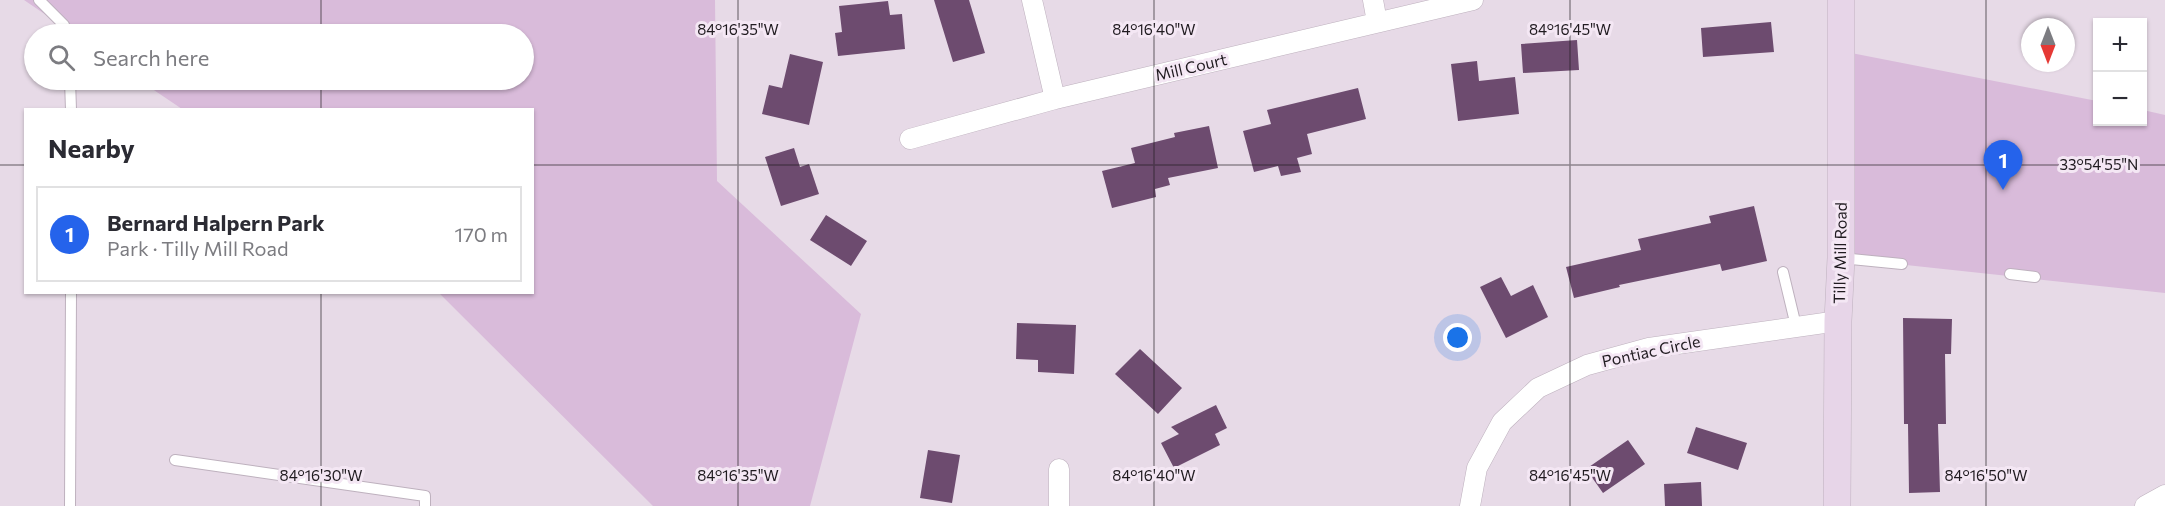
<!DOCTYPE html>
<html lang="en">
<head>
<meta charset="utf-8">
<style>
  :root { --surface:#fff; --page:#f7f7f7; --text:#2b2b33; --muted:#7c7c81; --line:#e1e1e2; --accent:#2563eb }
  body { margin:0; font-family:Commissioner,sans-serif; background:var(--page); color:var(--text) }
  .controls { position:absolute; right:18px; top:18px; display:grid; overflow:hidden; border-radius:0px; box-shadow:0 2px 4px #0004 }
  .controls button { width:54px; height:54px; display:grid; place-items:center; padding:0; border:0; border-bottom:2px solid var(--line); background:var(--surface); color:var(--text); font:30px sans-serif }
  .compass { position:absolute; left:2021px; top:18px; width:54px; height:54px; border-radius:50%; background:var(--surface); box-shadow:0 2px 4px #0004; rotate:180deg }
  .you { position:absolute; left:1458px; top:338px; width:21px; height:21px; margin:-15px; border:4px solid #fff; border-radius:50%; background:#1a73e8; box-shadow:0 0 0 9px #1a73e833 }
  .badge { display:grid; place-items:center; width:39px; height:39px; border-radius:50%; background:var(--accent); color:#fff; font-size:20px; font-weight:700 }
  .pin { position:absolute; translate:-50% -50px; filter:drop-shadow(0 2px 3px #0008) }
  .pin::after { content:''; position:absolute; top:32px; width:21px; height:18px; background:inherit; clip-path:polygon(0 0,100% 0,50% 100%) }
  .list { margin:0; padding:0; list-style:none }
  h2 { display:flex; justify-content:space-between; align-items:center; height:78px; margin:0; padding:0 24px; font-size:26px }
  h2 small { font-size:20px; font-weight:400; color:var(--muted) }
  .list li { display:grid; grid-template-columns:39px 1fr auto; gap:18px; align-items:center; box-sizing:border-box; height:96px; margin:0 12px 12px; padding:0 12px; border:2px solid var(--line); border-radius:0px }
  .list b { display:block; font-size:22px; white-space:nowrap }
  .list p { margin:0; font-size:20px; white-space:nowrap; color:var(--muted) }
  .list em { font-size:20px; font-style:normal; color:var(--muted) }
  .icon { flex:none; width:33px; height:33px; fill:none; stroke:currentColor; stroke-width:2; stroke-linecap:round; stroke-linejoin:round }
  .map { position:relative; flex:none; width:2165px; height:506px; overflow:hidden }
  .search { position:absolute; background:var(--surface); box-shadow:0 2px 4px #0004; left:24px; top:24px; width:510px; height:66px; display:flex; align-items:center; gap:15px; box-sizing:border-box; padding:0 21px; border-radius:33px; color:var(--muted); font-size:22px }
  .panel { position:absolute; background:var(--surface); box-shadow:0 2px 4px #0004; left:24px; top:108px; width:510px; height:186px; border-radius:0px }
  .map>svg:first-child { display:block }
  .green { fill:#d9bbda }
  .building { fill:#6d4b6f }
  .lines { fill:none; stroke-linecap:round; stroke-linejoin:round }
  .lane-casing { stroke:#beb1be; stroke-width:12 }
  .street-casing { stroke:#beb1be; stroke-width:21 }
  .secondary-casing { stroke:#beb1be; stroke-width:28 }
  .lane { stroke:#fff; stroke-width:10 }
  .street { stroke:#fff; stroke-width:20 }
  .secondary { stroke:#e7d5e8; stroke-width:27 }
  .ticks { fill:none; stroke:#201b20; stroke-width:1.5; stroke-opacity:0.45 }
  .labels { text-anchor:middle; stroke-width:6; stroke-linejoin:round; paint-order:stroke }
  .street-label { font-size:16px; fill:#201b20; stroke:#f4e7f4 }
  .ticks-label { font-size:15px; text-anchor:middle; fill:#201b20; stroke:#f4e7f4; stroke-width:6; stroke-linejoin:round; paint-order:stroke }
</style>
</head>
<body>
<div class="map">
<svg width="2165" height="506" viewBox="0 0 2165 506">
  <rect width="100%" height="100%" fill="#e7dae7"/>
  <path class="green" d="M 24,0 L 715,0 L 717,181 L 861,314 L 810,506 L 653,506 L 439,293 L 532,292 L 532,110 L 182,109 L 139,80 L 524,80 L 524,34 L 74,34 Z
    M 1841,51 L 2097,101 L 2098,122 L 2142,122 L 2143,110 L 2165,115 L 2165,293 L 1841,258 Z"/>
  <path class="building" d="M 934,0 L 969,0 L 985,53 L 953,62 Z
    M 888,1 L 890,15 L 902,14 L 905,49 L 838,56 L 835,33 L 842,32 L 839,6 Z
    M 1771,22 L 1774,52 L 1703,57 L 1701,28 Z
    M 1577,40 L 1579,70 L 1523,73 L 1521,44 Z
    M 790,54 L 823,62 L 809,125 L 762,114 L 769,85 L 782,88 Z
    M 1477,61 L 1479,81 L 1515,77 L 1519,114 L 1458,121 L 1451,64 Z
    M 1358,88 L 1366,119 L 1307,134 L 1312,154 L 1297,158 L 1301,172 L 1281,176 L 1278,166 L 1254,172 L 1243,131 L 1271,124 L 1267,110 Z
    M 1209,126 L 1218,168 L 1168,178 L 1170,185 L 1155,189 L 1156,197 L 1112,208 L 1102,171 L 1135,163 L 1131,148 L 1175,137 L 1174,133 Z
    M 794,148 L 800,167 L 809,164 L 819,194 L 781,206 L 765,157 Z
    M 1754,206 L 1767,261 L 1722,271 L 1720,264 L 1619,285 L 1620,287 L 1574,298 L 1566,267 L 1641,250 L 1638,239 L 1711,223 L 1709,216 Z
    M 826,215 L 867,241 L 851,266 L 810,240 Z
    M 1501,277 L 1511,296 L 1533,285 L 1548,317 L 1506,338 L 1480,287 Z
    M 1903,318 L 1952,319 L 1951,354 L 1945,354 L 1946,424 L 1938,424 L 1940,492 L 1909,493 L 1908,424 L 1904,424 Z
    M 1017,323 L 1076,325 L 1074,374 L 1038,372 L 1038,360 L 1016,359 Z
    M 1140,349 L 1182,388 L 1158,414 L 1115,374 Z
    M 1216,405 L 1227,428 L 1215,434 L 1220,445 L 1174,468 L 1161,443 L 1179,434 L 1171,427 Z
    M 1696,427 L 1747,443 L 1738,470 L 1687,453 Z
    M 1628,440 L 1645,464 L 1603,493 L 1586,469 Z
    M 928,450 L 960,455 L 952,503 L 920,498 Z
    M 1701,482 L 1702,506 L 1665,506 L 1664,484 Z"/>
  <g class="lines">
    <defs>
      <path id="lane" d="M 39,0 L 64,25 L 67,34
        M 70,80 L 71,110
        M 1841,258 L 1902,264
        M 1783,272 L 1796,326
        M 2010,274 L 2035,277
        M 175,460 L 425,496 L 425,506
        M 70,506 L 71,292"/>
      <path id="street" d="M 1032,0 L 1055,99
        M 1373,0 L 1377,22
        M 910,139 L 1055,99 L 1473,0
        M 1059,469 L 1059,506
        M 1470,506 L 1477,468 L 1502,422 L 1538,388 L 1587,365 L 1649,348 L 1838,321
        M 2145,506 L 2165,495"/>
      <path id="secondary" d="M 1837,506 L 1838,321 L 1841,258 L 1841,0"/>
    </defs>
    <use href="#lane" class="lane-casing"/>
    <use href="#street" class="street-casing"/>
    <use href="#secondary" class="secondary-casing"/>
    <use href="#lane" class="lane"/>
    <use href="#street" class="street"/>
    <use href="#secondary" class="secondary"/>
  </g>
  <path class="ticks" d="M 321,0 L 321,34M 738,0 L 738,506M 1154,0 L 1154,506M 1570,0 L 1570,506M 1986,0 L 1986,506M 321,80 L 321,110M 0,165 L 26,165M 532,165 L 2165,165M 321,292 L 321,506"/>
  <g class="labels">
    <g class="street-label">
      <text transform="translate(1191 67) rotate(-13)" y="6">Mill Court</text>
      <text transform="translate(1840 253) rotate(-89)" y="6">Tilly Mill Road</text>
      <text transform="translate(1651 351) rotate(-12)" y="6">Pontiac Circle</text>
    </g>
  </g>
  <g class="ticks-label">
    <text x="738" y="35">84°16'35"W</text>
    <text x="1154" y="35">84°16'40"W</text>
    <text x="1570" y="35">84°16'45"W</text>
    <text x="2099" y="170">33°54'55"N</text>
    <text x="321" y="481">84°16'30"W</text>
    <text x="738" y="481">84°16'35"W</text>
    <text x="1154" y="481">84°16'40"W</text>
    <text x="1570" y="481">84°16'45"W</text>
    <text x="1986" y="481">84°16'50"W</text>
  </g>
</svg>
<div class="controls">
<button>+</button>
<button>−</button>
</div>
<svg class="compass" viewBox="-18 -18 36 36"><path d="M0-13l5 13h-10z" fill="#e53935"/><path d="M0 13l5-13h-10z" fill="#7c7c81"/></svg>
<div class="you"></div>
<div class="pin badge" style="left:2003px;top:190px">1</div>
<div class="search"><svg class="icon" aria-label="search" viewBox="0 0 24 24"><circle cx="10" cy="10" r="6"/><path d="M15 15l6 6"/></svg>Search here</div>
<section class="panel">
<h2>Nearby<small></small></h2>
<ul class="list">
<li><span class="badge">1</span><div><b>Bernard Halpern Park</b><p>Park · Tilly Mill Road</p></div><em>170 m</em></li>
</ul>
</section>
</div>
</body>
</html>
